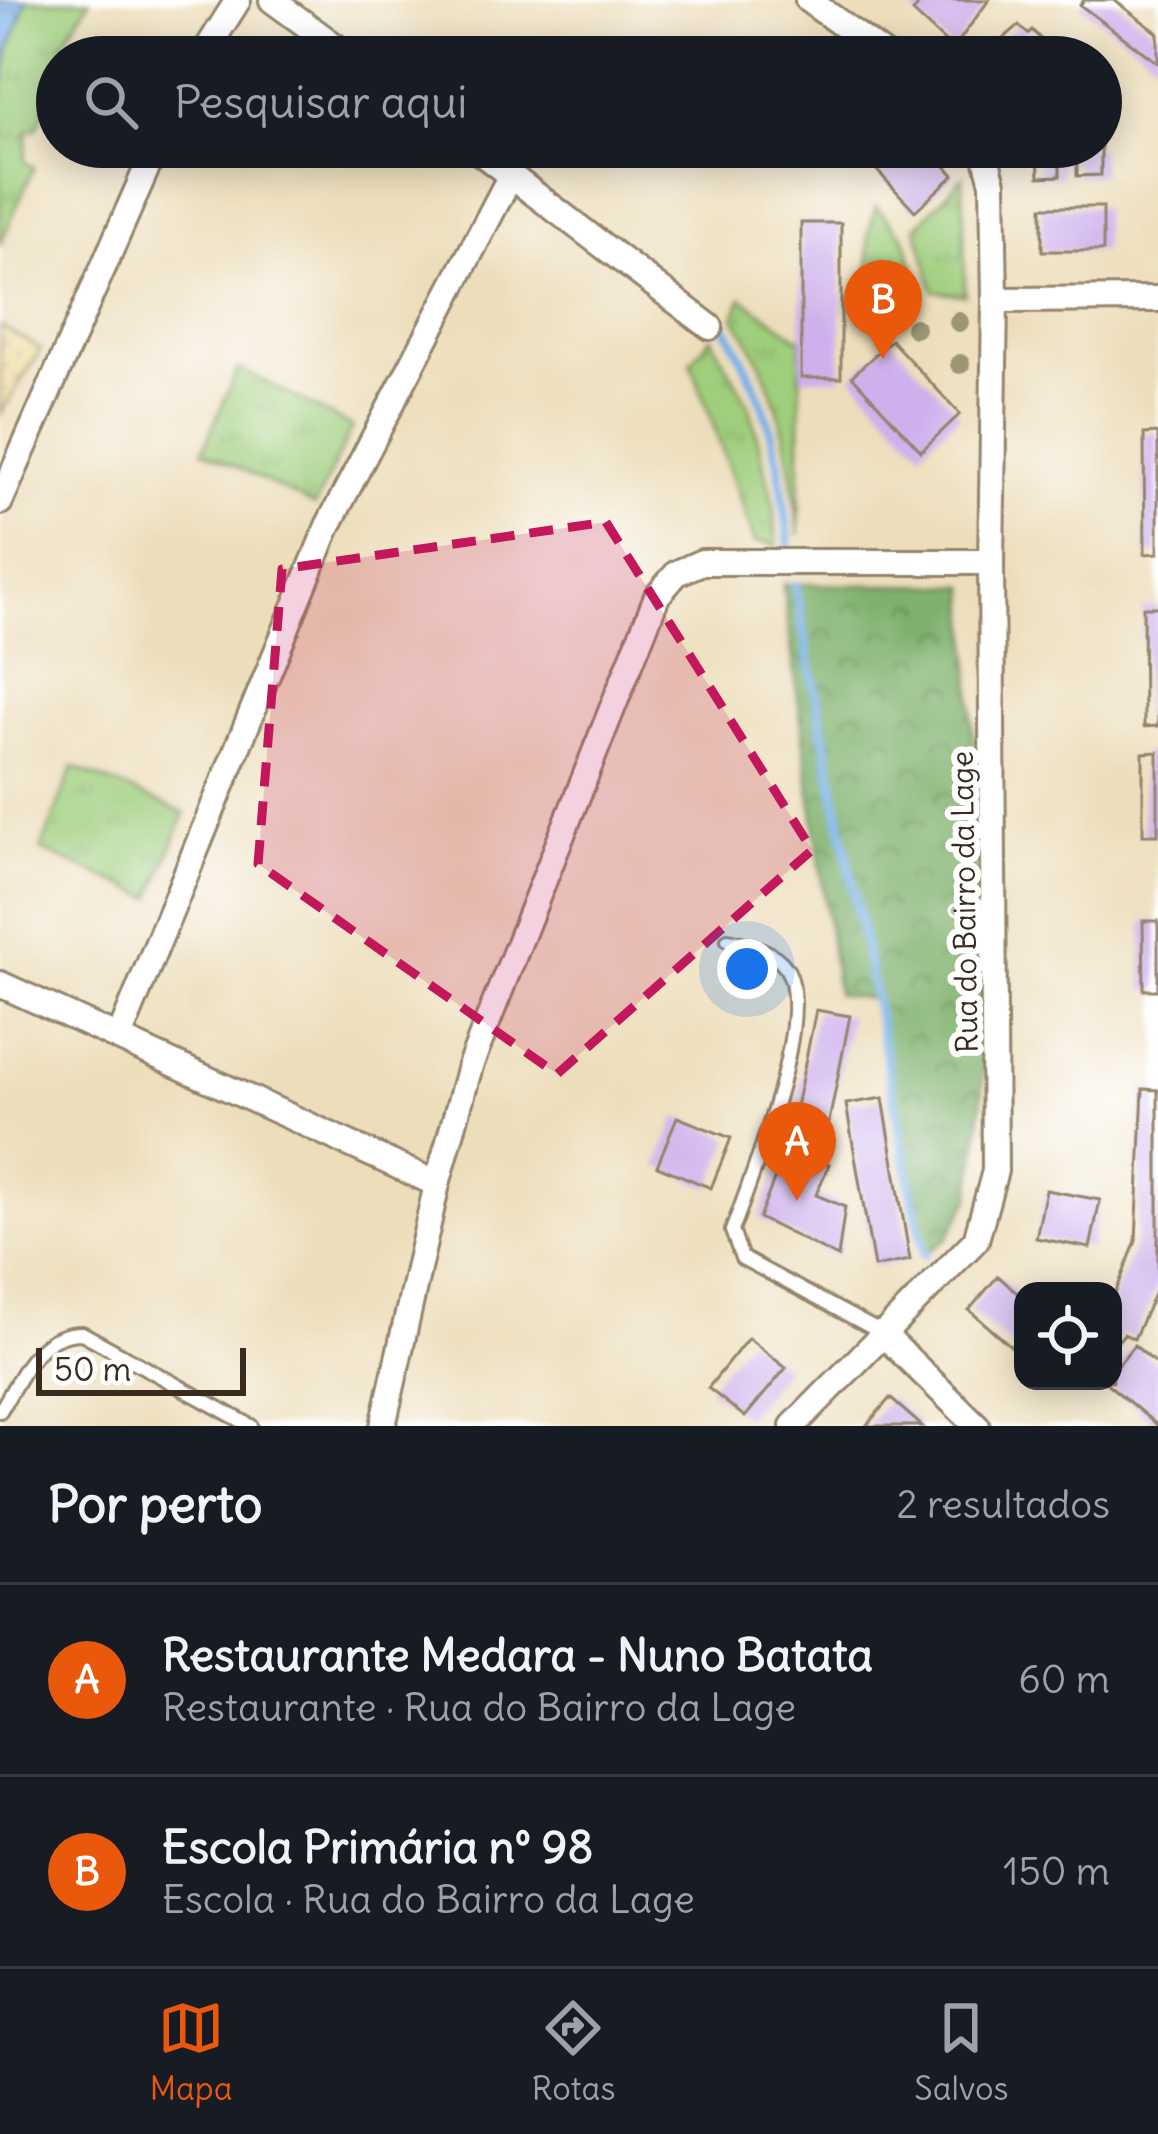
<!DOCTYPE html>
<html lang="pt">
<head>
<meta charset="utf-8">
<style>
  :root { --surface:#171b24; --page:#20242c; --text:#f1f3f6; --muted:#9ea1a6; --line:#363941; --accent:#ea580c }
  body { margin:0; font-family:Delius,sans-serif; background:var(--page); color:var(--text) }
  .controls { position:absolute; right:36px; bottom:36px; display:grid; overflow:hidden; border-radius:24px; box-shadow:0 6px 30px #0003 }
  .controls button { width:108px; height:108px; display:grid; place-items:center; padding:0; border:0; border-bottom:3px solid var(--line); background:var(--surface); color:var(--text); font:60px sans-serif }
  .scale { position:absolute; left:36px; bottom:30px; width:210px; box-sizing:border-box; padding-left:12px; border:6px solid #3b2a1e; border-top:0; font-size:33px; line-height:42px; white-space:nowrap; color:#3b2a1e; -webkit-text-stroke:9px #fff; paint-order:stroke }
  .you { position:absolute; left:747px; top:969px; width:42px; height:42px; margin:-30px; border:9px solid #fff; border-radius:50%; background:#1a73e8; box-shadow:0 0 0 18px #1a73e833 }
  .badge { display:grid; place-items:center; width:78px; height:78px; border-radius:50%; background:var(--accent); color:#fff; font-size:39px; font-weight:700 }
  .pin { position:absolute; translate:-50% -99px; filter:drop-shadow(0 3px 6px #0008) }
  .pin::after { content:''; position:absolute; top:63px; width:42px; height:36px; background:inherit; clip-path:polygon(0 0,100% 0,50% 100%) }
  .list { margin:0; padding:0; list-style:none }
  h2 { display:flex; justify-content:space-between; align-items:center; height:156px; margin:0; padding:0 48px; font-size:51px }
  h2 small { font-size:39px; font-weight:400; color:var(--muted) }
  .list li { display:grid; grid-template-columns:78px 1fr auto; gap:36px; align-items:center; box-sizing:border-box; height:192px; padding:0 48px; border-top:3px solid var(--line) }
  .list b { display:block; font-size:45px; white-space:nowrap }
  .list p { margin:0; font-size:39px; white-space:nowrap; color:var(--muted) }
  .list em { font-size:39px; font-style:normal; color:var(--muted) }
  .icon { flex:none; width:66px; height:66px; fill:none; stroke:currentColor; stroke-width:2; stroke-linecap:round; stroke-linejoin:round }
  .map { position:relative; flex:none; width:1158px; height:1426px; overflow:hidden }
  .search { position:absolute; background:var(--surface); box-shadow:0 6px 30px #0003; left:36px; right:36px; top:36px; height:132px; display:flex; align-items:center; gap:30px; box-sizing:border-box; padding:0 42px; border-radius:66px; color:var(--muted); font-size:45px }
  .sheet { height:540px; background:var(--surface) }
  nav { display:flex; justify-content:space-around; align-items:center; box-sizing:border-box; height:168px; border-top:3px solid var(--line); background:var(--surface); font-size:33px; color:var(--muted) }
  nav a { display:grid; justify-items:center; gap:6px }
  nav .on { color:var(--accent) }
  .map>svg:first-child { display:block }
  .grass { fill:url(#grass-tufts); stroke:#6d7c4d; stroke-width:3 }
  .forest { fill:url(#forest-crowns); stroke:#5d6e45; stroke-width:3 }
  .sand { fill:url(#sand-dots); stroke:#94825e; stroke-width:3 }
  .water { fill:url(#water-ripples); stroke:#5a6e84; stroke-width:3 }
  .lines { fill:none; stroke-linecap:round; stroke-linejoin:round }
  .stream { stroke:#7ab1e9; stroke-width:9 }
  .building { fill:#ceb1ec }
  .service-casing { stroke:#94846c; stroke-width:18 }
  .minor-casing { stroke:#94846c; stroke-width:30 }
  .service { stroke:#fff; stroke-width:12 }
  .minor { stroke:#fff; stroke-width:24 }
  .tree { fill:#9c9674 }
  .marked { fill:#c2185b; fill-opacity:0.2; stroke:#c2185b; stroke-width:9; stroke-dasharray:24 15; stroke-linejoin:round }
  .labels { text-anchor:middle; stroke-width:12; stroke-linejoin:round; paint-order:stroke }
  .street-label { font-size:30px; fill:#3b2a1e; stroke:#fff }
</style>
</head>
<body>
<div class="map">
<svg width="1158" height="1426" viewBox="0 0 1158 1426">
  <defs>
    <pattern id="grass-tufts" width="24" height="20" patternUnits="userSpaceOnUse" patternTransform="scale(3)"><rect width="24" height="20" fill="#9fce7c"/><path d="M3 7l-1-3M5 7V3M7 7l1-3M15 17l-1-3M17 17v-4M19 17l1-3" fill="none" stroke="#8ab16b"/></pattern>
    <pattern id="forest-crowns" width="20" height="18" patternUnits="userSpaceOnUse" patternTransform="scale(3)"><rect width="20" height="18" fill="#7fb16c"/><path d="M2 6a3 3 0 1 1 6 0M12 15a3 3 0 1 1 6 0" fill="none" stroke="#699058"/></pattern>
    <pattern id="sand-dots" width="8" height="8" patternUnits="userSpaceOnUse" patternTransform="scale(3)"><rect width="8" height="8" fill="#eeda9e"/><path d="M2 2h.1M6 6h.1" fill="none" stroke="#cdbb88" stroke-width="1.8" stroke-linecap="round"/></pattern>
    <pattern id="water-ripples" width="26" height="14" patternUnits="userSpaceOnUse" patternTransform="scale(3)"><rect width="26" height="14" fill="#7ab1e9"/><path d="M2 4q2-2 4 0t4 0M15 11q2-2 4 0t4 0" fill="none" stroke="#6590bc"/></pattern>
  </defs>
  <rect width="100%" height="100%" fill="#fff"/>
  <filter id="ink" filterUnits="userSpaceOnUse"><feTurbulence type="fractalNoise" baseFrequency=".00833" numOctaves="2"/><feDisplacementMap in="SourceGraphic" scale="24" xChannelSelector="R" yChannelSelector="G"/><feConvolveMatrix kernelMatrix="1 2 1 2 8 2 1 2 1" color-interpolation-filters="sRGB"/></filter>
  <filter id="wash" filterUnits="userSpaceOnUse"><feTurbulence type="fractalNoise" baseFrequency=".004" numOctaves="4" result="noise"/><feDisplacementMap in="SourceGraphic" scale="48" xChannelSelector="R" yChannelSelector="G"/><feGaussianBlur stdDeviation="2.7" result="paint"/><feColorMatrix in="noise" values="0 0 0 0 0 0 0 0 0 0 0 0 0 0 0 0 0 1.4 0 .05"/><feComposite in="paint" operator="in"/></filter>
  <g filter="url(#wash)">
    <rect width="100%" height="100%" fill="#eddebb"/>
    <path class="grass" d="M 27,0 L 90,0 L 63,43 L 69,47 C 48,70 53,101 36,129 L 28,130 L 25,162 L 34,167 L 0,245 L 0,104 L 9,50 Z
      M 963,177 L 965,295 L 934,291 L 916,227 Z
      M 876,206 L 905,238 L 920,289 L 917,296 L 871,296 L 868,235 Z
      M 742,298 L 801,340 L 799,535 C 791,454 781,385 734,317 Z
      M 711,337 L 750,407 L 774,506 L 777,545 L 755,542 L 691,362 Z
      M 238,368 L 352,427 L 315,506 L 203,450 Z
      M 73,767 L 185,813 L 152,898 L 41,850 Z"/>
    <path class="forest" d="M 783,584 L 967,586 L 985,1043 L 980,1127 L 970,1199 L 947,1238 L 924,1255 L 875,1000 L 837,994 Z"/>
    <path class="sand" d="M 0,326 L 41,349 L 0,415 Z"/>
    <path class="water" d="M 0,0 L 27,0 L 9,50 L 0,104 Z"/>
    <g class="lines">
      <path class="stream" d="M 725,326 C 771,407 780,452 789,544
        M 795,585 L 924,1255"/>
    </g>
    <g id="blocks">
      <path class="building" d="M 922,0 L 989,0 L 953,49 L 913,12 Z
        M 1084,0 L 1114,0 L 1158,33 L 1158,63 L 1080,5 Z
        M 1019,25 L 1028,34 L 1032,30 L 1057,57 L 982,57 Z
        M 855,147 L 928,147 L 954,175 L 915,211 Z
        M 1038,147 L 1101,147 L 1101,175 L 1077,176 L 1077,163 L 1060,163 L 1060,176 L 1039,177 Z
        M 1042,207 L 1103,207 L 1103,251 L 1042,251 Z
        M 801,223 L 841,223 L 841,378 L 801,378 Z
        M 891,340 L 960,414 L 921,451 L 852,376 Z
        M 1158,433 L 1158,553 L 1145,554 L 1144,434 Z
        M 1143,607 L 1158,607 L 1158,726 L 1144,727 Z
        M 1158,752 L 1158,835 L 1143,835 L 1143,753 Z
        M 1143,921 L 1158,921 L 1158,990 L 1144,990 Z
        M 816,1010 L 850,1016 L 826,1137 L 791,1131 Z
        M 1143,1089 L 1158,1090 L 1158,1285 L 1134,1339 L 1124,1334 L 1113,1347 L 1113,1299 L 1136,1241 Z
        M 883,1098 L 910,1260 L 874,1267 L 846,1104 Z
        M 677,1117 L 731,1138 L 711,1188 L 657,1166 Z
        M 787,1147 L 829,1164 L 816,1195 L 845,1207 L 838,1257 L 759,1218 Z
        M 1046,1190 L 1100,1200 L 1090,1248 L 1036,1238 Z
        M 998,1276 L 1023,1298 L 1020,1354 L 969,1310 Z
        M 748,1338 L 786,1368 L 745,1417 L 708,1388 Z
        M 1134,1345 L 1158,1365 L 1158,1426 L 1104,1381 L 1113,1381 L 1113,1371 Z
        M 890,1398 L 922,1426 L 866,1426 Z"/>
    </g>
  </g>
  <g filter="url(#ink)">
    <use href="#blocks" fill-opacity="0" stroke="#94846c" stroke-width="3"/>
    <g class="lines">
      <defs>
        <path id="service" d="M 728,940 C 748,944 774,950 786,968 C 817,1015 750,1181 732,1231 L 742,1258 L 882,1333
          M 0,1411 C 22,1376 36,1333 82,1333 L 251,1426"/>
        <path id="minor" d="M 272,0 L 350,57
          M 808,0 L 887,57
          M 202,57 L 238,0
          M 473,147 L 710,327
          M 995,300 L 1158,299
          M 0,502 L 156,147
          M 0,984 L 437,1184
          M 119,1038 L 328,526 L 511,175
          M 882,1333 L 977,1426
          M 383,1426 L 437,1184 L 470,1066 L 657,596 L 677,573 L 702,562 L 991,562
          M 793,1426 L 976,1240 L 995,1171 L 991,562 L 995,300 L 993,183 L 983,147"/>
      </defs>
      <use href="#service" class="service-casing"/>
      <use href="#minor" class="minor-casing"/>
      <use href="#service" class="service"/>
      <use href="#minor" class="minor"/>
    </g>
    <g class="tree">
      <circle cx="959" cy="322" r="10"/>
      <circle cx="915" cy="328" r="10"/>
      <circle cx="960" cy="364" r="10"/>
    </g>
  </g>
  <path class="marked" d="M 606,522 L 812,850 L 557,1074 L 258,864 L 282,569 Z"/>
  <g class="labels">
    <g class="street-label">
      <text transform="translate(965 902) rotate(-91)" y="10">Rua do Bairro da Lage</text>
    </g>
  </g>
</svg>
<div class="controls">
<button><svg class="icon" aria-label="locate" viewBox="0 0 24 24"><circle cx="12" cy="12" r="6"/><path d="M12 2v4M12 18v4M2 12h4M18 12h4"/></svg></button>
</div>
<div class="scale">50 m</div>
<div class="you"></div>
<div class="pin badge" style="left:797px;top:1201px">A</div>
<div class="pin badge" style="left:883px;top:359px">B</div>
<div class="search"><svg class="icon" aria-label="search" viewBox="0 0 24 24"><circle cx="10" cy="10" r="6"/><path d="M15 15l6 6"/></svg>Pesquisar aqui</div>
</div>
<section class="sheet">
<h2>Por perto<small>2 resultados</small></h2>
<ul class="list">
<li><span class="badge">A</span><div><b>Restaurante Medara - Nuno Batata</b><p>Restaurante · Rua do Bairro da Lage</p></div><em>60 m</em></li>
<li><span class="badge">B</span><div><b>Escola Primária nº 98</b><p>Escola · Rua do Bairro da Lage</p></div><em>150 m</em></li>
</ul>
</section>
<nav>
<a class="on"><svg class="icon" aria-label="map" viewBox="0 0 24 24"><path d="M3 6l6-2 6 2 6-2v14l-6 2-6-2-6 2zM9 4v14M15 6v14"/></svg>Mapa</a>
<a><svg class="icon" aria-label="directions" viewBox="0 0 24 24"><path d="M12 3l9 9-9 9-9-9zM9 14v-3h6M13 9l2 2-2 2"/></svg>Rotas</a>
<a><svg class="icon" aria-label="saved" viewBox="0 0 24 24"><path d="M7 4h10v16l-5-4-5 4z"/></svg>Salvos</a>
</nav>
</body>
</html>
